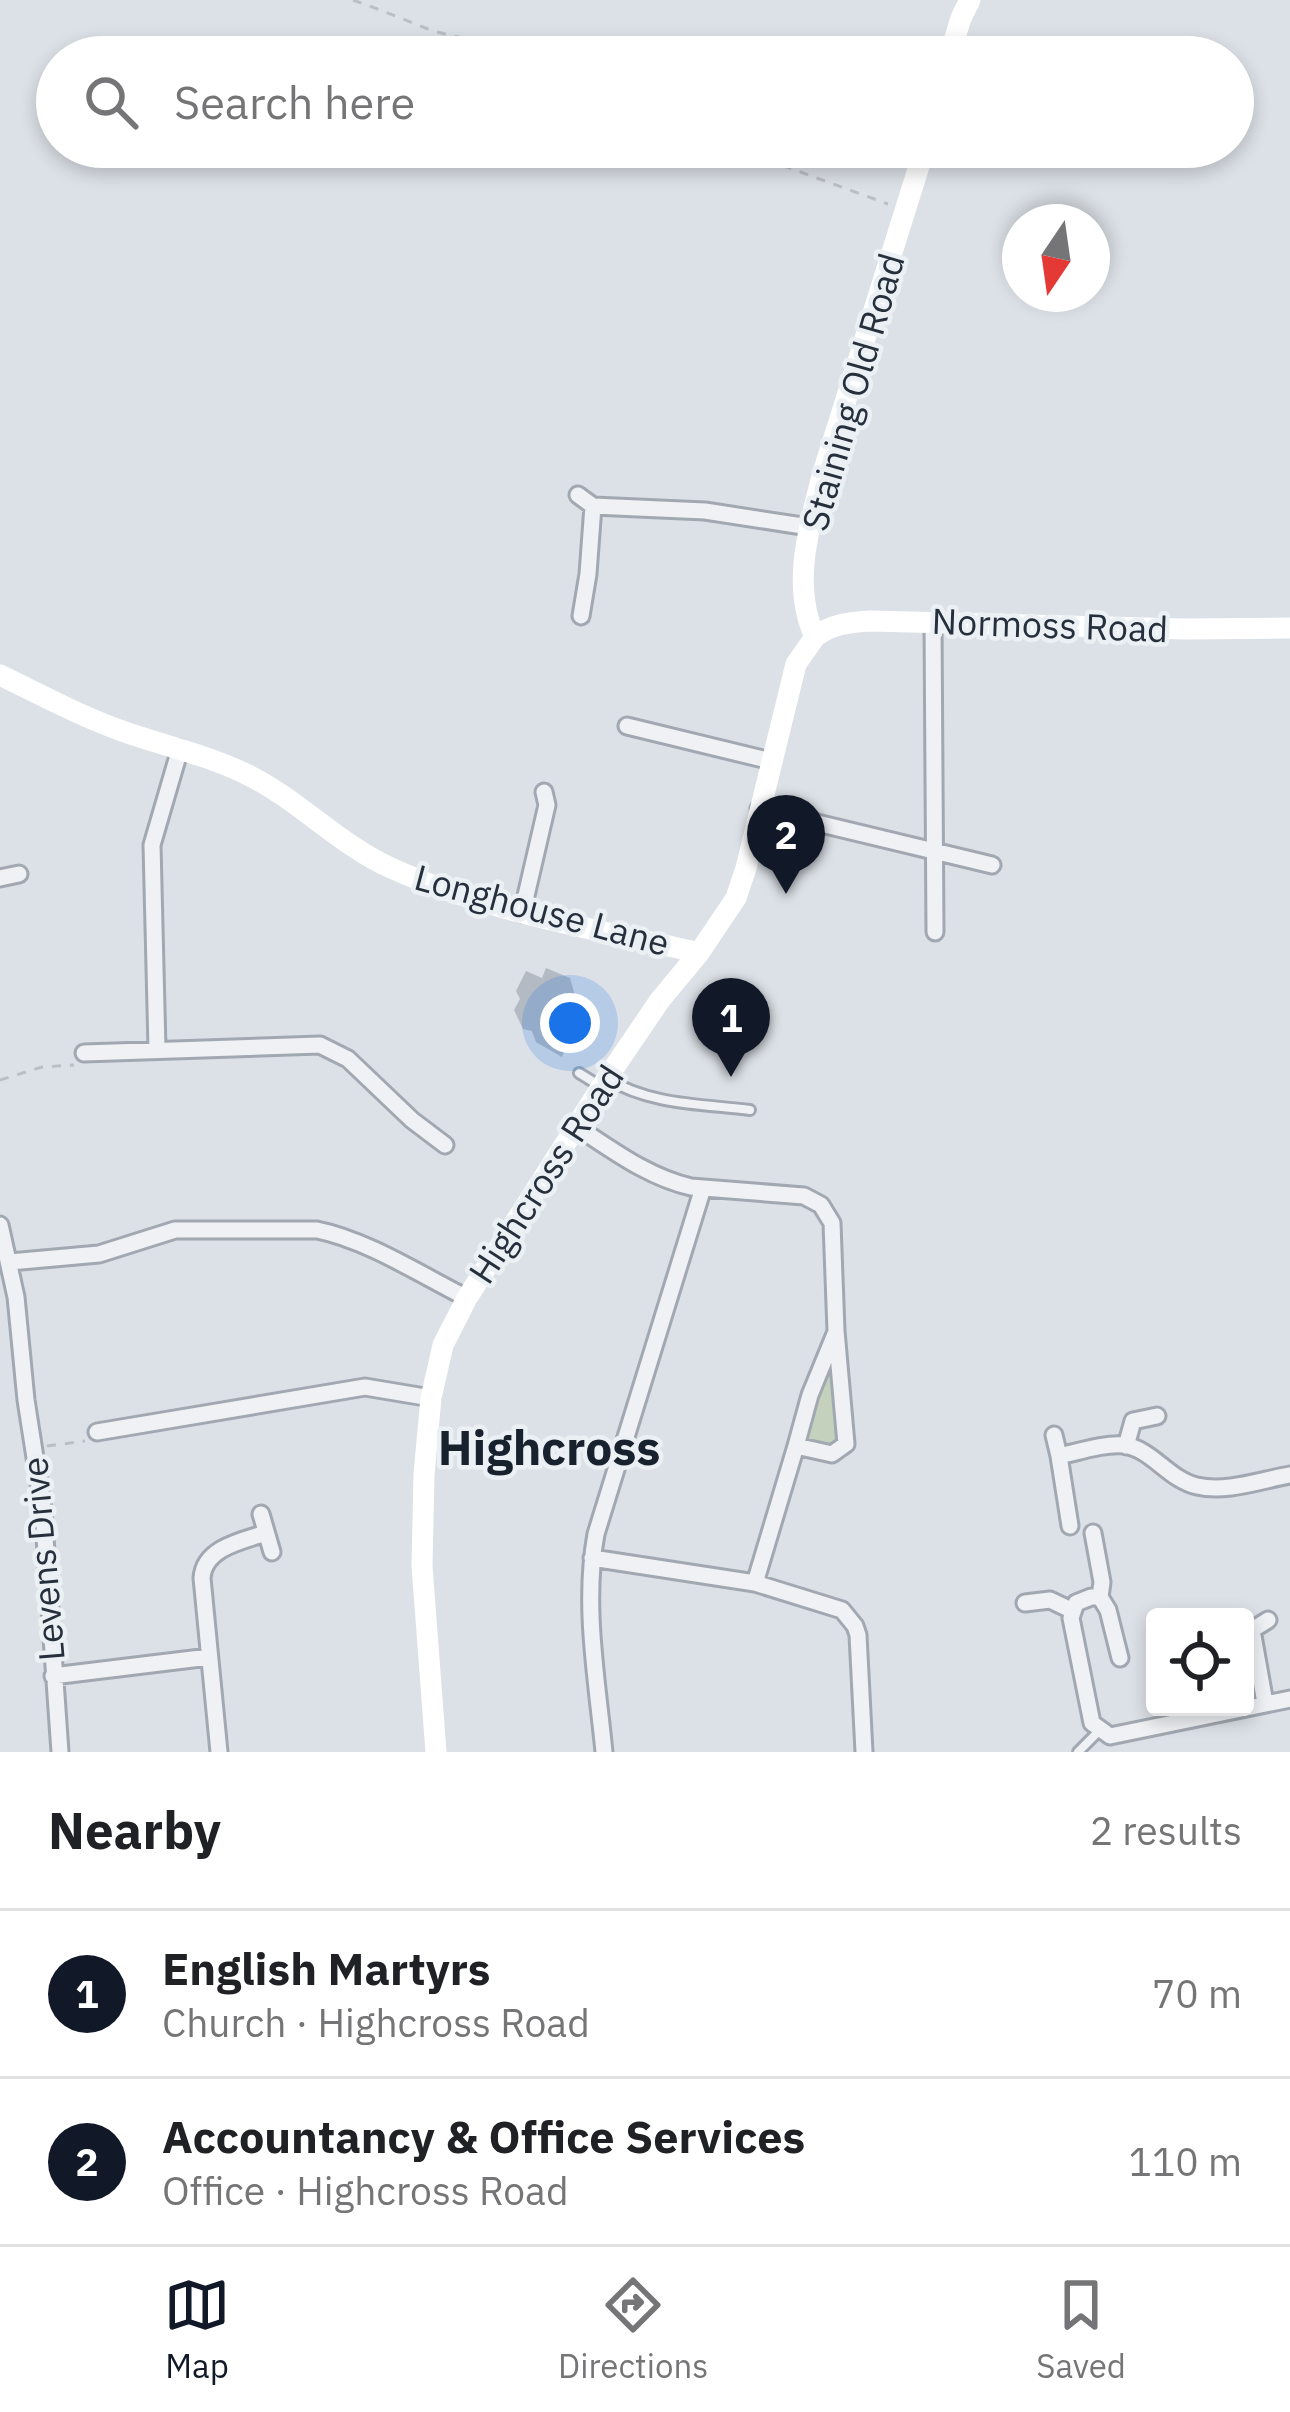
<!DOCTYPE html>
<html lang="en">
<head>
<meta charset="utf-8">
<style>
  :root { --surface:#fff; --page:#f6f6f6; --text:#202124; --muted:#757577; --line:#e0e0e0; --accent:#111827 }
  body { margin:0; font-family:"IBM Plex Sans",sans-serif; background:var(--page); color:var(--text) }
  .controls { position:absolute; right:36px; bottom:36px; display:grid; overflow:hidden; border-radius:12px; box-shadow:0 6px 18px #0003 }
  .controls button { width:108px; height:108px; display:grid; place-items:center; padding:0; border:0; border-bottom:3px solid var(--line); background:var(--surface); color:var(--text); font:60px sans-serif }
  .compass { position:absolute; left:1002px; top:204px; width:108px; height:108px; border-radius:50%; background:var(--surface); box-shadow:0 6px 18px #0003; rotate:193deg }
  .you { position:absolute; left:570px; top:1023px; width:42px; height:42px; margin:-30px; border:9px solid #fff; border-radius:50%; background:#1a73e8; box-shadow:0 0 0 18px #1a73e833 }
  .badge { display:grid; place-items:center; width:78px; height:78px; border-radius:50%; background:var(--accent); color:#fff; font-size:39px; font-weight:700 }
  .pin { position:absolute; translate:-50% -99px; filter:drop-shadow(0 3px 6px #0008) }
  .pin::after { content:''; position:absolute; top:63px; width:42px; height:36px; background:inherit; clip-path:polygon(0 0,100% 0,50% 100%) }
  .list { margin:0; padding:0; list-style:none }
  h2 { display:flex; justify-content:space-between; align-items:center; height:156px; margin:0; padding:0 48px; font-size:51px }
  h2 small { font-size:39px; font-weight:400; color:var(--muted) }
  .list li { display:grid; grid-template-columns:78px 1fr auto; gap:36px; align-items:center; box-sizing:border-box; height:168px; padding:0 48px; border-top:3px solid var(--line) }
  .list b { display:block; font-size:45px; white-space:nowrap }
  .list p { margin:0; font-size:39px; white-space:nowrap; color:var(--muted) }
  .list em { font-size:39px; font-style:normal; color:var(--muted) }
  .icon { flex:none; width:66px; height:66px; fill:none; stroke:currentColor; stroke-width:2; stroke-linecap:round; stroke-linejoin:round }
  .map { position:relative; flex:none; width:1290px; height:1752px; overflow:hidden }
  .search { position:absolute; background:var(--surface); box-shadow:0 6px 18px #0003; left:36px; right:36px; top:36px; height:132px; display:flex; align-items:center; gap:30px; box-sizing:border-box; padding:0 42px; border-radius:66px; color:var(--muted); font-size:45px }
  .sheet { height:492px; background:var(--surface) }
  nav { display:flex; justify-content:space-around; align-items:center; box-sizing:border-box; height:168px; border-top:3px solid var(--line); background:var(--surface); font-size:33px; color:var(--muted) }
  nav a { display:grid; justify-items:center; gap:6px }
  nav .on { color:var(--accent) }
  .map>svg:first-child { display:block }
  .green { fill:#c3d1bd }
  .building { fill:#b3bac3 }
  .lines { fill:none; stroke-linecap:round; stroke-linejoin:round }
  .lane-casing { stroke:#a2a8b1; stroke-width:14 }
  .street-casing { stroke:#a2a8b1; stroke-width:21 }
  .path { stroke:#bbbfc5; stroke-width:3; stroke-dasharray:9 9; stroke-linecap:butt }
  .lane { stroke:#eff1f5; stroke-width:8 }
  .street { stroke:#eff1f5; stroke-width:15 }
  .secondary { stroke:#fff; stroke-width:21 }
  .labels { text-anchor:middle; stroke-width:9; stroke-linejoin:round; paint-order:stroke }
  .street-label { font-size:36px; fill:#26303d; stroke:#ebf0f4 }
  .district-label { font-size:48px; font-weight:bold; fill:#18212e; stroke:#ebf0f4 }
</style>
</head>
<body>
<div class="map">
<svg width="1290" height="1752" viewBox="0 0 1290 1752">
  <rect width="100%" height="100%" fill="#dce1e7"/>
  <path class="green" d="M 836,1331 L 841,1450 L 796,1446 Z"/>
  <path class="building" d="M 546,968 L 570,978 L 580,1014 L 562,1057 L 536,1042 L 532,1031 L 523,1029 L 514,1010 L 520,999 L 516,991 L 526,971 L 542,978 Z"/>
  <g class="lines">
    <defs>
      <path id="lane" d="M 579,1073 L 600,1086
        M 608,1079 C 650,1105 702,1104 750,1110
        M 1078,1752 L 1099,1731"/>
      <path id="street" d="M 578,495 L 593,506 L 705,511 L 809,527
        M 581,616 L 588,574 L 593,506
        M 933,622 L 935,932
        M 627,726 L 771,761
        M 759,809 L 992,865
        M 0,878 L 19,874
        M 522,913 L 547,805 L 544,792
        M 157,1049 L 152,845 L 180,749
        M 84,1053 L 320,1045 L 348,1059 L 412,1120 L 445,1145
        M 577,1127 C 614,1151 648,1177 691,1187 L 804,1196 L 821,1205 L 832,1223 L 836,1331 L 846,1444 L 832,1454 L 796,1446 L 755,1583
        M 0,1225 L 16,1297 L 26,1400 L 43,1509 L 60,1752
        M 10,1262 L 99,1254 L 175,1230 L 317,1230 C 367,1240 421,1275 467,1298
        M 97,1432 L 365,1387 L 431,1398
        M 1054,1435 L 1059,1456
        M 796,1446 L 810,1395 L 835,1334
        M 1126,1446 L 1133,1421 L 1157,1416
        M 261,1514 L 272,1552
        M 1070,1526 L 1059,1456 C 1078,1452 1104,1443 1124,1445 C 1152,1449 1169,1480 1197,1486 C 1226,1493 1261,1480 1290,1475
        M 1093,1533 L 1102,1582 L 1100,1597 L 1108,1610 L 1120,1658
        M 592,1558 L 755,1583 L 842,1610 L 855,1626 L 858,1635 L 864,1752
        M 1100,1597 L 1091,1597 L 1076,1603 L 1071,1618 L 1092,1723 L 1110,1736 L 1290,1699
        M 1025,1603 L 1050,1600 L 1071,1610
        M 1245,1628 L 1252,1630 L 1265,1703
        M 1252,1630 L 1268,1620
        M 53,1676 L 209,1657
        M 219,1752 L 202,1578 C 204,1548 241,1541 266,1533
        M 604,1752 C 597,1680 583,1605 596,1534 L 703,1188"/>
    </defs>
    <use href="#lane" class="lane-casing"/>
    <use href="#street" class="street-casing"/>
    <path class="path" d="M 353,0 C 378,9 403,19 428,29 C 454,39 490,38 512,57
      M 732,147 L 888,204
      M 0,1080 L 42,1067 L 74,1065
      M 47,1446 L 85,1441"/>
    <use href="#lane" class="lane"/>
    <use href="#street" class="street"/>
    <path class="secondary" d="M 949,57 L 961,18 L 970,0
      M 815,637 C 791,586 809,528 822,476 L 925,147
      M 0,675 C 41,695 82,717 125,732 C 165,746 207,755 246,774 C 298,799 338,844 391,868 C 488,912 596,929 699,953
      M 436,1752 L 422,1566 L 424,1474 L 431,1398 L 443,1345 L 467,1298 L 607,1078 L 660,1000 L 699,953 L 736,898 L 746,868 L 796,664 L 815,637 C 831,624 851,622 871,621 L 1185,629 L 1290,628"/>
  </g>
  <g class="labels">
    <g class="street-label">
      <text transform="translate(853 392) rotate(-74)" y="13">Staining Old Road</text>
      <text transform="translate(1050 625) rotate(2)" y="13">Normoss Road</text>
      <text transform="translate(542 910) rotate(15)" y="13">Longhouse Lane</text>
      <text transform="translate(546 1174) rotate(-57)" y="13">Highcross Road</text>
      <text transform="translate(43 1559) rotate(-95)" y="13">Levens Drive</text>
    </g>
    <g class="district-label">
      <text x="549" y="1465">Highcross</text>
    </g>
  </g>
</svg>
<div class="controls">
<button><svg class="icon" aria-label="locate" viewBox="0 0 24 24"><circle cx="12" cy="12" r="6"/><path d="M12 2v4M12 18v4M2 12h4M18 12h4"/></svg></button>
</div>
<svg class="compass" viewBox="-18 -18 36 36"><path d="M0-13l5 13h-10z" fill="#e53935"/><path d="M0 13l5-13h-10z" fill="#757577"/></svg>
<div class="you"></div>
<div class="pin badge" style="left:731px;top:1077px">1</div>
<div class="pin badge" style="left:786px;top:894px">2</div>
<div class="search"><svg class="icon" aria-label="search" viewBox="0 0 24 24"><circle cx="10" cy="10" r="6"/><path d="M15 15l6 6"/></svg>Search here</div>
</div>
<section class="sheet">
<h2>Nearby<small>2 results</small></h2>
<ul class="list">
<li><span class="badge">1</span><div><b>English Martyrs</b><p>Church · Highcross Road</p></div><em>70 m</em></li>
<li><span class="badge">2</span><div><b>Accountancy &amp; Office Services</b><p>Office · Highcross Road</p></div><em>110 m</em></li>
</ul>
</section>
<nav>
<a class="on"><svg class="icon" aria-label="map" viewBox="0 0 24 24"><path d="M3 6l6-2 6 2 6-2v14l-6 2-6-2-6 2zM9 4v14M15 6v14"/></svg>Map</a>
<a><svg class="icon" aria-label="directions" viewBox="0 0 24 24"><path d="M12 3l9 9-9 9-9-9zM9 14v-3h6M13 9l2 2-2 2"/></svg>Directions</a>
<a><svg class="icon" aria-label="saved" viewBox="0 0 24 24"><path d="M7 4h10v16l-5-4-5 4z"/></svg>Saved</a>
</nav>
</body>
</html>
